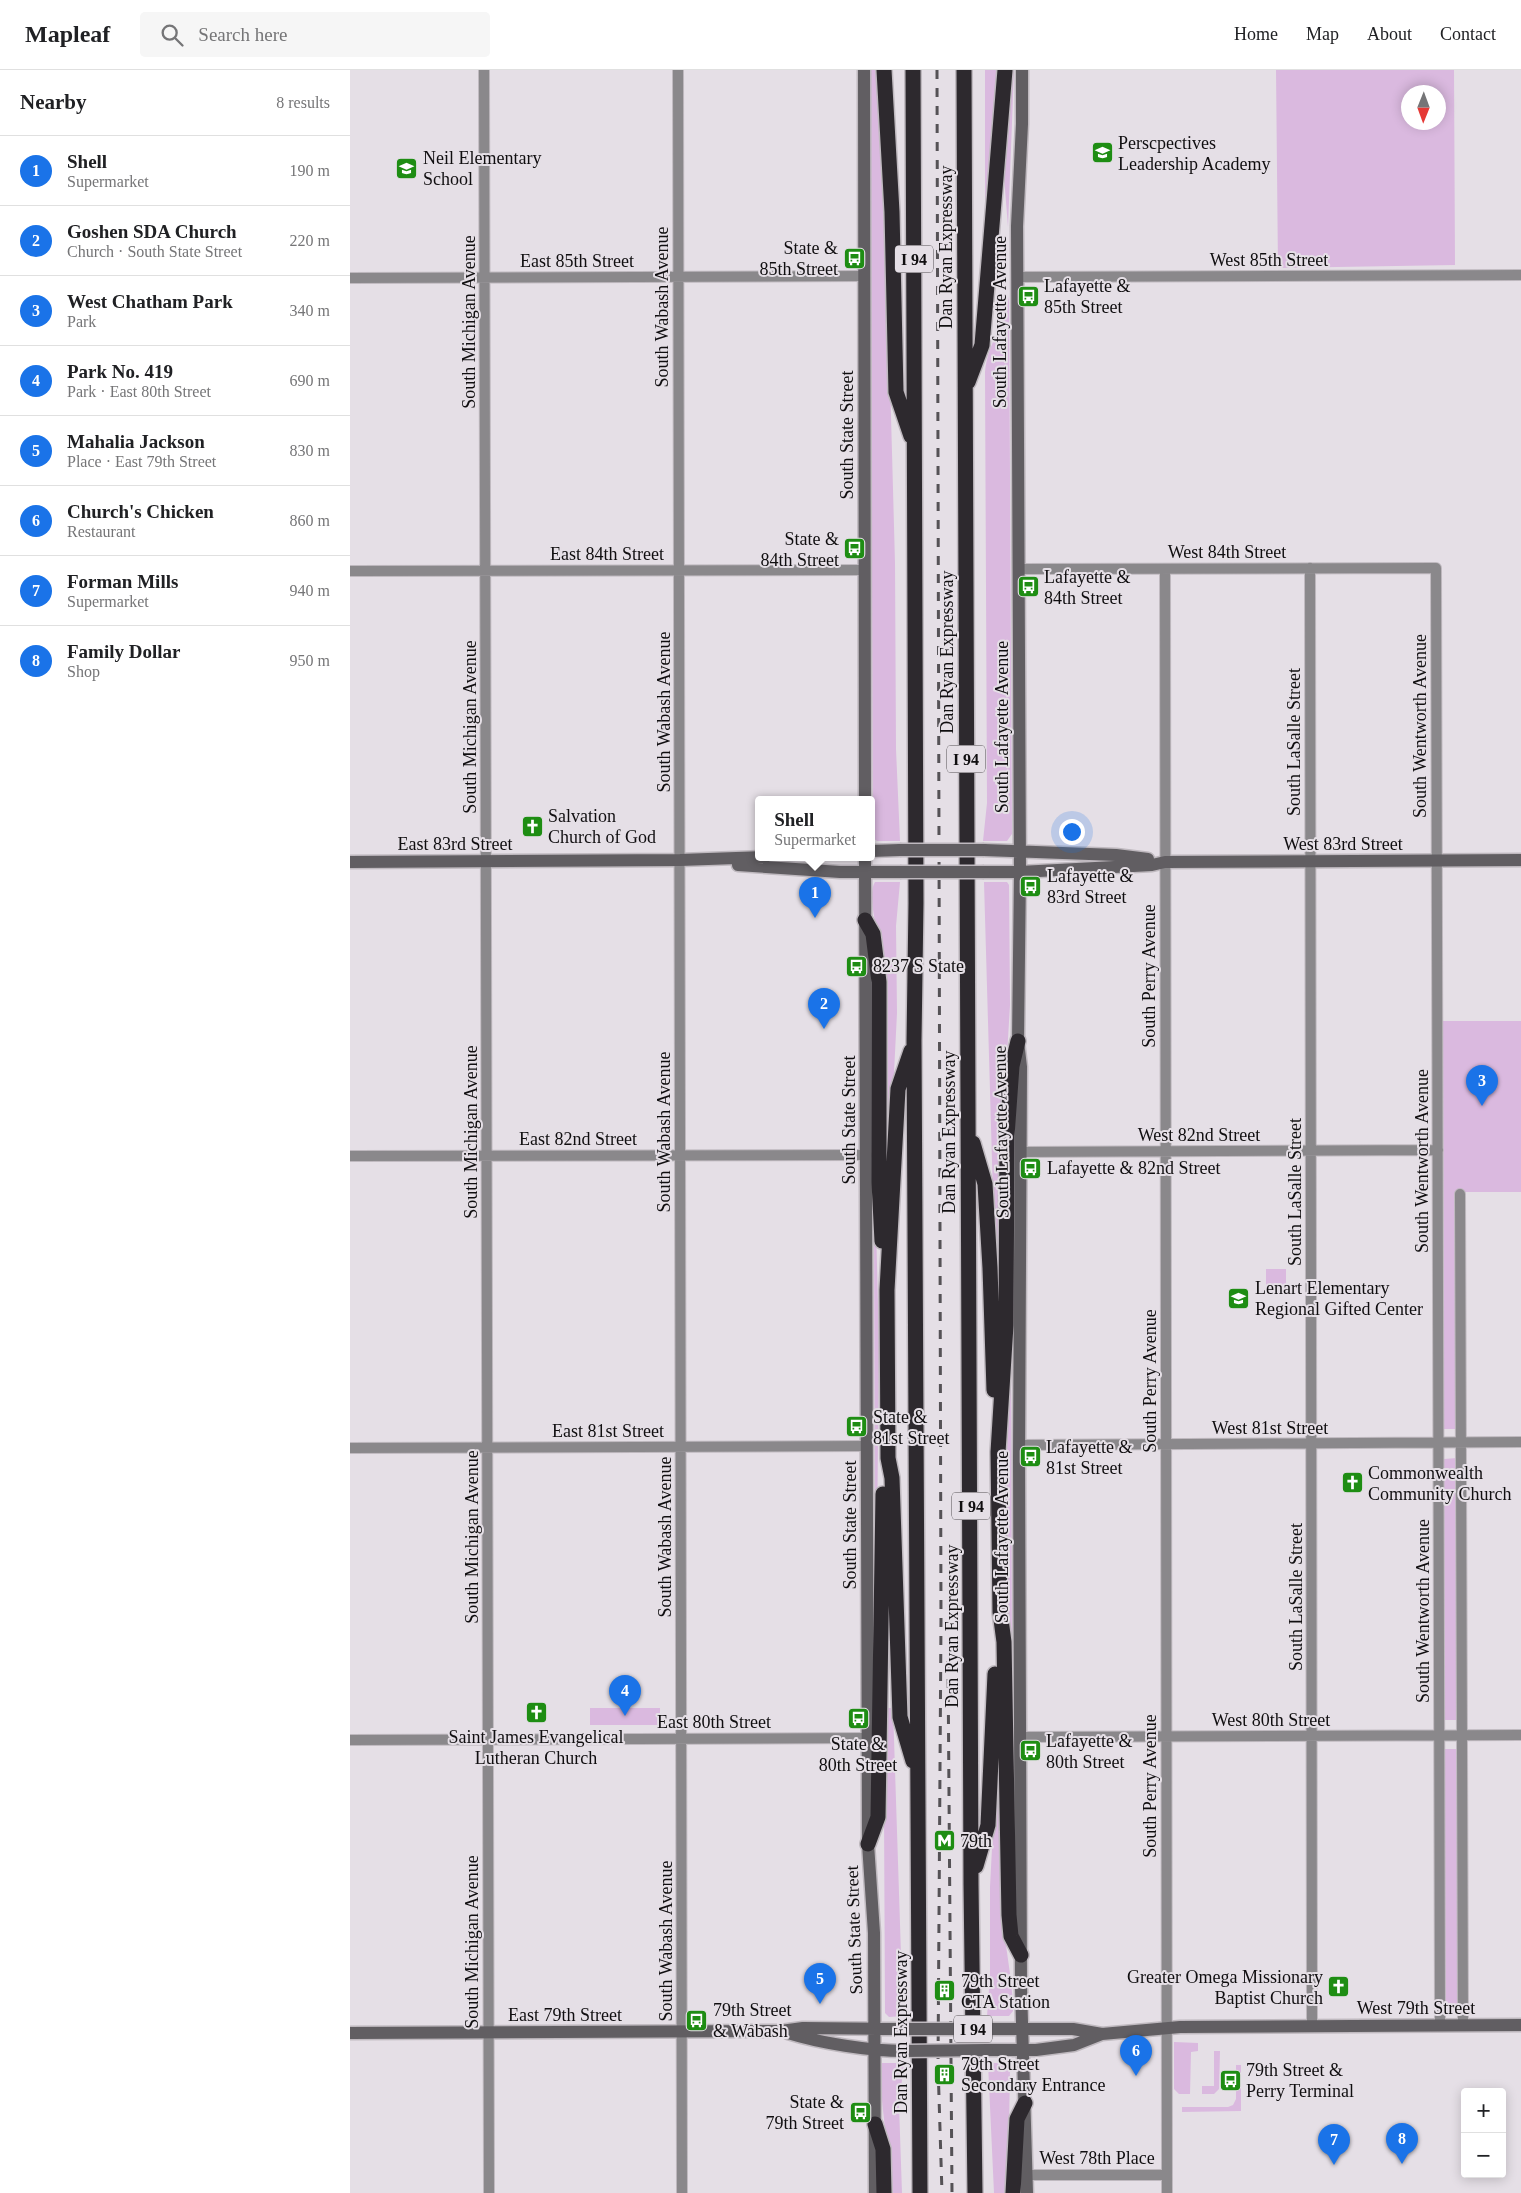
<!DOCTYPE html>
<html lang="en">
<head>
<meta charset="utf-8">
<style>
  :root { --surface:#fff; --page:#f6f6f6; --text:#202124; --muted:#757577; --line:#e0e0e0; --accent:#1a73e8 }
  body { margin:0; font-family:Georgia,serif; background:var(--page); color:var(--text) }
  .controls { position:absolute; right:15px; bottom:15px; display:grid; overflow:hidden; border-radius:5px; box-shadow:0 2px 12px #0003 }
  .controls button { width:45px; height:45px; display:grid; place-items:center; padding:0; border:0; border-bottom:1px solid var(--line); background:var(--surface); color:var(--text); font:25px sans-serif }
  .compass { position:absolute; left:1051px; top:15px; width:45px; height:45px; border-radius:50%; background:var(--surface); box-shadow:0 2px 12px #0003; rotate:181deg }
  .you { position:absolute; left:721px; top:761px; width:18px; height:18px; margin:-12px; border:4px solid #fff; border-radius:50%; background:#1a73e8; box-shadow:0 0 0 8px #1a73e833 }
  .badge { display:grid; place-items:center; width:32px; height:32px; border-radius:50%; background:var(--accent); color:#fff; font-size:16px; font-weight:700 }
  .pin { position:absolute; translate:-50% -41px; filter:drop-shadow(0 1px 2px #0008) }
  .pin::after { content:''; position:absolute; top:26px; width:18px; height:15px; background:inherit; clip-path:polygon(0 0,100% 0,50% 100%) }
  .popup { position:absolute; left:405px; top:726px; width:120px; height:65px; box-sizing:border-box; display:grid; place-content:center; border-radius:5px; background:var(--surface); filter:drop-shadow(0 1px 4px #0005); font-size:16px; white-space:nowrap; color:var(--muted) }
  .popup b { font-size:19px; color:var(--text) }
  .popup::after { content:''; position:absolute; left:50%; top:100%; margin-left:-10px; border:10px solid transparent; border-top-color:var(--surface) }
  .list { margin:0; padding:0; list-style:none }
  h2 { display:flex; justify-content:space-between; align-items:center; height:65px; margin:0; padding:0 20px; font-size:21px }
  h2 small { font-size:16px; font-weight:400; color:var(--muted) }
  .list li { display:grid; grid-template-columns:32px 1fr auto; gap:15px; align-items:center; box-sizing:border-box; height:70px; padding:0 20px; border-top:1px solid var(--line) }
  .list b { display:block; font-size:19px; white-space:nowrap }
  .list p { margin:0; font-size:16px; white-space:nowrap; color:var(--muted) }
  .list em { font-size:16px; font-style:normal; color:var(--muted) }
  .icon { flex:none; width:28px; height:28px; fill:none; stroke:currentColor; stroke-width:2; stroke-linecap:round; stroke-linejoin:round }
  .map { position:relative; flex:none; width:1171px; height:2123px; overflow:hidden }
  header { display:flex; align-items:center; gap:30px; box-sizing:border-box; height:70px; padding:0 25px; background:var(--surface); border-bottom:1px solid var(--line) }
  header strong { font-size:24px }
  nav { display:flex; gap:28px; margin-inline-start:auto; font-size:18px }
  .search { width:350px; height:45px; background:var(--page); display:flex; align-items:center; gap:12px; box-sizing:border-box; padding:0 18px; border-radius:5px; color:var(--muted); font-size:19px }
  main { display:flex }
  aside { flex:1; background:var(--surface) }
  .map>svg:first-child { display:block }
  .green { fill:#dab9df; fill-rule:evenodd }
  .lines { fill:none; stroke-linecap:round; stroke-linejoin:round }
  .street-casing { stroke:#bfb9bf; stroke-width:12 }
  .secondary-casing { stroke:#bfb9bf; stroke-width:15 }
  .highway-casing { stroke:#bfb9bf; stroke-width:18 }
  .street { stroke:#8a888b; stroke-width:10 }
  .secondary { stroke:#615e62; stroke-width:12 }
  .highway { stroke:#2d292e; stroke-width:15 }
  .rail { stroke:#555256; stroke-width:3; stroke-dasharray:9 9; stroke-linecap:butt }
  .secondary-bridge-casing { stroke:#bfb9bf; stroke-width:15; stroke-linecap:butt }
  .secondary-bridge { stroke:#615e62; stroke-width:12 }
  .labels { text-anchor:middle; stroke-width:4; stroke-linejoin:round; paint-order:stroke }
  .shield { fill:#e5dfe6; stroke:#504d50; stroke-width:1 }
  .shield-label { font-size:16px; font-weight:bold; fill:#100e10 }
  .poi-label { font-size:18px; fill:#100e10; stroke:#e5dfe6; text-anchor:start }
  .street-label { font-size:18px; fill:#100e10; stroke:#e5dfe6 }
</style>
</head>
<body>
<header>
<strong>Mapleaf</strong>
<div class="search"><svg class="icon" aria-label="search" viewBox="0 0 24 24"><circle cx="10" cy="10" r="6"/><path d="M15 15l6 6"/></svg>Search here</div>
<nav><a>Home</a><a>Map</a><a>About</a><a>Contact</a></nav>
</header>
<main>
<aside>
<h2>Nearby<small>8 results</small></h2>
<ul class="list">
<li><span class="badge">1</span><div><b>Shell</b><p>Supermarket</p></div><em>190 m</em></li>
<li><span class="badge">2</span><div><b>Goshen SDA Church</b><p>Church · South State Street</p></div><em>220 m</em></li>
<li><span class="badge">3</span><div><b>West Chatham Park</b><p>Park</p></div><em>340 m</em></li>
<li><span class="badge">4</span><div><b>Park No. 419</b><p>Park · East 80th Street</p></div><em>690 m</em></li>
<li><span class="badge">5</span><div><b>Mahalia Jackson</b><p>Place · East 79th Street</p></div><em>830 m</em></li>
<li><span class="badge">6</span><div><b>Church's Chicken</b><p>Restaurant</p></div><em>860 m</em></li>
<li><span class="badge">7</span><div><b>Forman Mills</b><p>Supermarket</p></div><em>940 m</em></li>
<li><span class="badge">8</span><div><b>Family Dollar</b><p>Shop</p></div><em>950 m</em></li>
</ul>
</aside>
<div class="map">
<svg width="1171" height="2123" viewBox="0 0 1171 2123">
  <rect width="100%" height="100%" fill="#e5dfe6"/>
  <path class="green" d="M 520,0 L 528,0 L 534,88 L 545,493 L 546,679 L 550,771 L 527,771 L 523,768 Z
    M 635,0 L 650,0 L 639,143 L 635,143 Z
    M 661,0 L 664,0 L 658,157 L 653,94 Z
    M 926,0 L 1104,0 L 1105,195 L 928,198 ZM 1058,22 L 1088,22 L 1088,52 L 1058,52 Z
    M 659,226 L 662,764 L 657,771 L 633,771 L 637,733 L 635,302 C 638,271 655,256 659,226 Z
    M 525,812 L 550,812 L 546,856 L 547,943 L 538,1122 L 535,1122 L 529,872 C 527,858 517,824 525,812 Z
    M 634,812 L 657,812 L 659,815 L 660,935 L 651,1086 L 649,1265 L 647,1265 Z
    M 1093,951 L 1171,951 L 1171,1122 L 1105,1122 L 1106,1359 L 1094,1359 Z
    M 524,1155 L 526,1155 L 529,1274 L 527,1471 L 525,1471 Z
    M 916,1199 L 936,1199 L 936,1218 L 916,1218 Z
    M 661,1276 L 662,1607 L 660,1607 C 657,1497 654,1386 661,1276 Z
    M 1107,1388 L 1108,1650 L 1094,1650 L 1094,1389 Z
    M 240,1638 L 310,1638 L 310,1655 L 240,1655 Z
    M 536,1638 L 543,1638 L 553,1946 L 539,1947 L 535,1943 L 534,1741 Z
    M 649,1642 C 650,1709 649,1776 653,1842 C 654,1876 663,1908 663,1941 L 659,1946 L 637,1946 L 640,1906 L 640,1817 Z
    M 1094,1679 L 1108,1679 L 1108,1942 L 1094,1942 Z
    M 824,1972 L 848,1973 L 848,1981 L 841,1982 L 840,2024 L 829,2024 L 824,2019 Z
    M 864,1981 L 870,1981 L 869,2019 L 864,2024 L 852,2024 L 852,2016 L 864,2016 Z
    M 530,1993 L 554,1993 L 549,2035 L 552,2123 L 540,2123 C 540,2079 530,2037 530,1993 Z
    M 638,1993 L 656,1993 L 660,1998 L 658,2123 L 644,2123 Z
    M 886,1995 L 891,1995 L 891,2041 L 832,2042 L 832,2037 L 878,2037 L 883,2035 L 886,2029 Z"/>
  <g class="lines">
    <defs>
      <path id="street" d="M 134,0 L 139,2123
        M 328,0 L 332,2123
        M 667,207 L 1171,205
        M 0,208 L 514,206
        M 960,498 L 962,1956
        M 669,499 L 1086,498 L 1090,1955
        M 815,499 L 817,2123
        M 0,501 L 514,500
        M 670,1082 L 1088,1080
        M 0,1086 L 517,1085
        M 1110,1124 L 1113,1955
        M 669,1375 L 1171,1372
        M 0,1378 L 517,1376
        M 670,1667 L 1171,1665
        M 0,1670 L 518,1668
        M 677,2105 L 817,2105"/>
      <path id="secondary" d="M 514,0 L 515,729
        M 672,0 L 672,54 L 667,156 L 670,802 L 668,971 L 671,997 L 669,1389 L 671,1918 L 677,2123
        M 634,780 L 766,785 L 798,789
        M 521,781 L 550,780
        M 515,787 L 518,1774 L 524,1863 L 525,2123
        M 0,792 L 330,790 L 415,787
        M 388,795 L 490,802 L 550,802
        M 634,802 L 670,802 L 802,795 L 815,792 L 1171,790
        M 637,1959 L 723,1959 L 752,1964 L 830,1957 L 1171,1955
        M 0,1963 L 431,1961 L 453,1958 L 553,1959
        M 438,1963 C 470,1973 520,1981 554,1981
        M 637,1980 L 686,1980 L 724,1975 L 752,1964"/>
      <path id="highway" d="M 534,0 L 542,142 L 546,322 L 561,366
        M 563,0 L 566,833 L 564,971 L 570,2123
        M 614,0 L 621,1814 L 625,2123
        M 618,312 L 632,275 L 655,0
        M 515,850 L 523,864 L 529,912 L 529,1112 L 532,1171
        M 668,971 L 662,996 L 657,1066 L 656,1255 L 648,1382 L 650,1542 L 654,1572 L 659,1845 L 661,1866 L 671,1885
        M 561,981 L 548,1019 L 537,1220 L 538,1388 L 542,1408 L 550,1647 L 563,1691
        M 623,1073 L 635,1114 L 640,1198 L 644,1320
        M 518,1774 L 528,1747 L 533,1424
        M 626,1796 L 638,1755 L 645,1604
        M 525,2054 L 533,2079 L 534,2123
        M 663,2123 L 667,2049 L 675,2033"/>
    </defs>
    <use href="#street" class="street-casing"/>
    <use href="#secondary" class="secondary-casing"/>
    <use href="#highway" class="highway-casing"/>
    <use href="#street" class="street"/>
    <use href="#secondary" class="secondary"/>
    <use href="#highway" class="highway"/>
    <path class="rail" d="M 587,0 L 591,1550 L 588,1995 L 592,2123
      M 598,1591 L 602,2123"/>
    <defs>
      <path id="secondary-bridge" d="M 550,780 L 634,780
        M 550,802 L 634,802
        M 553,1959 L 637,1959
        M 554,1981 L 637,1980"/>
    </defs>
    <use href="#secondary-bridge" class="secondary-bridge-casing"/>
    <use href="#secondary-bridge" class="secondary-bridge"/>
  </g>
  <defs>
    <symbol id="school-square" viewBox="-11 -11 22 22"><rect x="-9" y="-9" width="18" height="18" rx="4" fill="#1e8d13" stroke="#e5dfe6"/><path d="M0-5L7-2L0 1L-7-2ZM-4 1L0 2.5L4 1V4Q0 6-4 4Z" fill="#fff"/></symbol>
    <symbol id="bus-square" viewBox="-11 -11 22 22"><rect x="-9" y="-9" width="18" height="18" rx="4" fill="#1e8d13" stroke="#e5dfe6"/><path d="M-5-6H5V4H4V6H2V4H-2V6H-4V4H-5ZM-3.5-4V0h7V-4ZM-3.5 1.2v1.5H-2V1.2ZM2 1.2v1.5H3.5V1.2Z" fill="#fff"/></symbol>
    <symbol id="church-square" viewBox="-11 -11 22 22"><rect x="-9" y="-9" width="18" height="18" rx="4" fill="#1e8d13" stroke="#e5dfe6"/><path d="M-1.2-6h2.4v3.5h3.3v2.4h-3.3V6h-2.4V-.1h-3.3v-2.4h3.3Z" fill="#fff"/></symbol>
    <symbol id="metro-square" viewBox="-11 -11 22 22"><rect x="-9" y="-9" width="18" height="18" rx="4" fill="#1e8d13" stroke="#e5dfe6"/><path d="M-5.5 5V-5H-3L0 0L3-5H5.5V5H3V-.5L0 4L-3-.5V5Z" fill="#fff"/></symbol>
    <symbol id="building-square" viewBox="-11 -11 22 22"><rect x="-9" y="-9" width="18" height="18" rx="4" fill="#1e8d13" stroke="#e5dfe6"/><path d="M-4-6H4V6H1V3H-1V6H-4ZM-2.5-4.3h1.7v1.8h-1.7ZM.8-4.3h1.7v1.8H.8ZM-2.5-1h1.7V.8h-1.7ZM.8-1h1.7V.8H.8Z" fill="#fff"/></symbol>
  </defs>
  <g fill-rule="evenodd">
    <use href="#school-square" x="740" y="70" width="25" height="25"/>
    <use href="#school-square" x="44" y="86" width="25" height="25"/>
    <use href="#bus-square" x="492" y="176" width="25" height="25"/>
    <use href="#bus-square" x="666" y="214" width="25" height="25"/>
    <use href="#bus-square" x="492" y="466" width="25" height="25"/>
    <use href="#bus-square" x="666" y="504" width="25" height="25"/>
    <use href="#church-square" x="170" y="744" width="25" height="25"/>
    <use href="#bus-square" x="668" y="804" width="25" height="25"/>
    <use href="#bus-square" x="494" y="884" width="25" height="25"/>
    <use href="#bus-square" x="668" y="1086" width="25" height="25"/>
    <use href="#school-square" x="876" y="1216" width="25" height="25"/>
    <use href="#bus-square" x="494" y="1344" width="25" height="25"/>
    <use href="#bus-square" x="668" y="1374" width="25" height="25"/>
    <use href="#church-square" x="990" y="1400" width="25" height="25"/>
    <use href="#church-square" x="174" y="1630" width="25" height="25"/>
    <use href="#bus-square" x="496" y="1636" width="25" height="25"/>
    <use href="#bus-square" x="668" y="1668" width="25" height="25"/>
    <use href="#metro-square" x="582" y="1758" width="25" height="25"/>
    <use href="#church-square" x="976" y="1904" width="25" height="25"/>
    <use href="#building-square" x="582" y="1908" width="25" height="25"/>
    <use href="#bus-square" x="334" y="1938" width="25" height="25"/>
    <use href="#building-square" x="582" y="1992" width="25" height="25"/>
    <use href="#bus-square" x="868" y="1998" width="25" height="25"/>
    <use href="#bus-square" x="498" y="2030" width="25" height="25"/>
  </g>
  <g class="labels">
    <g class="shield">
      <rect x="545" y="175.5" width="38" height="27" rx="4"/>
      <rect x="597" y="675.5" width="38" height="27" rx="4"/>
      <rect x="602" y="1422.5" width="38" height="27" rx="4"/>
      <rect x="604" y="1945.5" width="38" height="27" rx="4"/>
    </g>
    <g class="shield-label">
      <text x="564" y="195">I 94</text>
      <text x="616" y="695">I 94</text>
      <text x="621" y="1442">I 94</text>
      <text x="623" y="1965">I 94</text>
    </g>
    <g class="poi-label">
      <text x="768" y="79">Perscpectives<tspan x="768" dy="21">Leadership Academy</tspan></text>
      <text x="73" y="94">Neil Elementary<tspan x="73" dy="21">School</tspan></text>
      <text x="488" y="184" text-anchor="end">State &amp;<tspan x="488" dy="21">85th Street</tspan></text>
      <text x="694" y="222">Lafayette &amp;<tspan x="694" dy="21">85th Street</tspan></text>
      <text x="489" y="475" text-anchor="end">State &amp;<tspan x="489" dy="21">84th Street</tspan></text>
      <text x="694" y="513">Lafayette &amp;<tspan x="694" dy="21">84th Street</tspan></text>
      <text x="198" y="752">Salvation<tspan x="198" dy="21">Church of God</tspan></text>
      <text x="697" y="812">Lafayette &amp;<tspan x="697" dy="21">83rd Street</tspan></text>
      <text x="523" y="902">8237 S State</text>
      <text x="697" y="1104">Lafayette &amp; 82nd Street</text>
      <text x="905" y="1224">Lenart Elementary<tspan x="905" dy="21">Regional Gifted Center</tspan></text>
      <text x="523" y="1353">State &amp;<tspan x="523" dy="21">81st Street</tspan></text>
      <text x="696" y="1383">Lafayette &amp;<tspan x="696" dy="21">81st Street</tspan></text>
      <text x="1018" y="1409">Commonwealth<tspan x="1018" dy="21">Community Church</tspan></text>
      <text x="186" y="1673" text-anchor="middle">Saint James Evangelical<tspan x="186" dy="21">Lutheran Church</tspan></text>
      <text x="696" y="1677">Lafayette &amp;<tspan x="696" dy="21">80th Street</tspan></text>
      <text x="508" y="1680" text-anchor="middle">State &amp;<tspan x="508" dy="21">80th Street</tspan></text>
      <text x="610" y="1777">79th</text>
      <text x="973" y="1913" text-anchor="end">Greater Omega Missionary<tspan x="973" dy="21">Baptist Church</tspan></text>
      <text x="611" y="1917">79th Street<tspan x="611" dy="21">CTA Station</tspan></text>
      <text x="363" y="1946">79th Street<tspan x="363" dy="21">&amp; Wabash</tspan></text>
      <text x="611" y="2000">79th Street<tspan x="611" dy="21">Secondary Entrance</tspan></text>
      <text x="896" y="2006">79th Street &amp;<tspan x="896" dy="21">Perry Terminal</tspan></text>
      <text x="494" y="2038" text-anchor="end">State &amp;<tspan x="494" dy="21">79th Street</tspan></text>
    </g>
    <g class="street-label">
      <text transform="translate(596 177) rotate(-90)" y="6">Dan Ryan Expressway</text>
      <text x="919" y="196">West 85th Street</text>
      <text x="227" y="197">East 85th Street</text>
      <text transform="translate(312 237) rotate(-90)" y="6">South Wabash Avenue</text>
      <text transform="translate(119 252) rotate(-90)" y="6">South Michigan Avenue</text>
      <text transform="translate(650 252) rotate(-90)" y="6">South Lafayette Avenue</text>
      <text transform="translate(497 365) rotate(-90)" y="6">South State Street</text>
      <text x="877" y="488">West 84th Street</text>
      <text x="257" y="490">East 84th Street</text>
      <text transform="translate(597 582) rotate(-90)" y="6">Dan Ryan Expressway</text>
      <text transform="translate(314 642) rotate(-90)" y="6">South Wabash Avenue</text>
      <text transform="translate(1070 656) rotate(-90)" y="6">South Wentworth Avenue</text>
      <text transform="translate(120 657) rotate(-90)" y="6">South Michigan Avenue</text>
      <text transform="translate(652 657) rotate(-90)" y="6">South Lafayette Avenue</text>
      <text transform="translate(944 672) rotate(-90)" y="6">South LaSalle Street</text>
      <text x="105" y="780">East 83rd Street</text>
      <text x="993" y="780">West 83rd Street</text>
      <text transform="translate(799 906) rotate(-90)" y="6">South Perry Avenue</text>
      <text transform="translate(499 1050) rotate(-90)" y="6">South State Street</text>
      <text transform="translate(121 1062) rotate(-90)" y="6">South Michigan Avenue</text>
      <text transform="translate(314 1062) rotate(-90)" y="6">South Wabash Avenue</text>
      <text transform="translate(599 1062) rotate(-90)" y="6">Dan Ryan Expressway</text>
      <text transform="translate(651 1062) rotate(-91)" y="6">South Lafayette Avenue</text>
      <text x="849" y="1071">West 82nd Street</text>
      <text x="228" y="1075">East 82nd Street</text>
      <text transform="translate(1072 1091) rotate(-90)" y="6">South Wentworth Avenue</text>
      <text transform="translate(945 1122) rotate(-90)" y="6">South LaSalle Street</text>
      <text transform="translate(800 1311) rotate(-90)" y="6">South Perry Avenue</text>
      <text x="920" y="1364">West 81st Street</text>
      <text x="258" y="1367">East 81st Street</text>
      <text transform="translate(500 1455) rotate(-90)" y="6">South State Street</text>
      <text transform="translate(122 1467) rotate(-90)" y="6">South Michigan Avenue</text>
      <text transform="translate(315 1467) rotate(-90)" y="6">South Wabash Avenue</text>
      <text transform="translate(652 1467) rotate(-90)" y="6">South Lafayette Avenue</text>
      <text transform="translate(946 1527) rotate(-90)" y="6">South LaSalle Street</text>
      <text transform="translate(1073 1541) rotate(-90)" y="6">South Wentworth Avenue</text>
      <text transform="translate(602 1556) rotate(-90)" y="6">Dan Ryan Expressway</text>
      <text x="921" y="1656">West 80th Street</text>
      <text x="364" y="1658">East 80th Street</text>
      <text transform="translate(800 1716) rotate(-90)" y="6">South Perry Avenue</text>
      <text transform="translate(504 1860) rotate(-92)" y="6">South State Street</text>
      <text transform="translate(316 1871) rotate(-90)" y="6">South Wabash Avenue</text>
      <text transform="translate(122 1872) rotate(-90)" y="6">South Michigan Avenue</text>
      <text x="1066" y="1944">West 79th Street</text>
      <text x="215" y="1951">East 79th Street</text>
      <text transform="translate(551 1962) rotate(-90)" y="6">Dan Ryan Expressway</text>
      <text x="747" y="2094">West 78th Place</text>
    </g>
  </g>
</svg>
<div class="controls">
<button>+</button>
<button>−</button>
</div>
<svg class="compass" viewBox="-18 -18 36 36"><path d="M0-13l5 13h-10z" fill="#e53935"/><path d="M0 13l5-13h-10z" fill="#757577"/></svg>
<div class="you"></div>
<div class="pin badge" style="left:465px;top:848px">1</div>
<div class="popup"><b>Shell</b>Supermarket</div>
<div class="pin badge" style="left:474px;top:959px">2</div>
<div class="pin badge" style="left:1132px;top:1036px">3</div>
<div class="pin badge" style="left:275px;top:1646px">4</div>
<div class="pin badge" style="left:470px;top:1934px">5</div>
<div class="pin badge" style="left:786px;top:2006px">6</div>
<div class="pin badge" style="left:984px;top:2095px">7</div>
<div class="pin badge" style="left:1052px;top:2094px">8</div>
</div>
</main>
</body>
</html>
